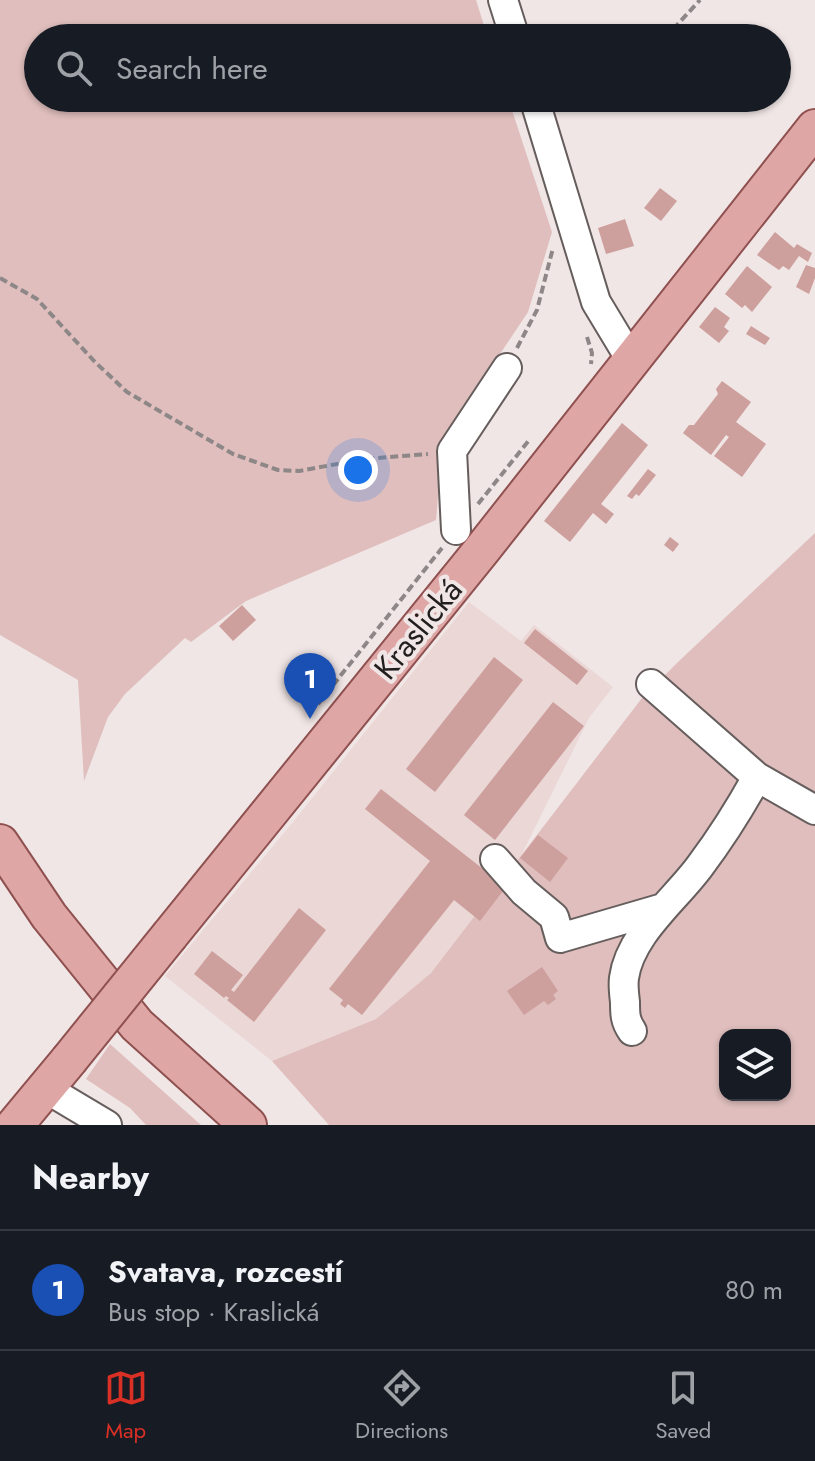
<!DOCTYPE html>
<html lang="en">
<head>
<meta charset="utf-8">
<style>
  :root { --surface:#171b24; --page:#242831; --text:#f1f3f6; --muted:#9ea1a6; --line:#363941; --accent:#d93025 }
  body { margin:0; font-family:Jost,sans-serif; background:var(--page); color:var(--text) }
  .controls { position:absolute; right:24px; bottom:24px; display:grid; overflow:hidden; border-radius:16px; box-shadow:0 2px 6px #0004 }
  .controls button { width:72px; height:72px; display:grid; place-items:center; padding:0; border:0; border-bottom:2px solid var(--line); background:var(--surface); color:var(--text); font:40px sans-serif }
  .you { position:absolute; left:358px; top:470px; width:28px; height:28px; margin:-20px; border:6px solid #fff; border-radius:50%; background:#1a73e8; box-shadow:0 0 0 12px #1a73e833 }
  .badge { display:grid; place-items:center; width:52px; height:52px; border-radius:50%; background:var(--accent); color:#fff; font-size:26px; font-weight:700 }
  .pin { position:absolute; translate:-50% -66px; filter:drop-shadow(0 2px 4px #0008) }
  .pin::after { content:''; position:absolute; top:42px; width:28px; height:24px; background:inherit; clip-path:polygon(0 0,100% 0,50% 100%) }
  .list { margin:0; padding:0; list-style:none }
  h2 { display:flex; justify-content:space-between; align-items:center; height:104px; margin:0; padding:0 32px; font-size:34px }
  h2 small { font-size:26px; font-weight:400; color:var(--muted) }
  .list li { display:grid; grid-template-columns:52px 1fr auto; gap:24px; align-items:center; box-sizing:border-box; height:120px; padding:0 32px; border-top:2px solid var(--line) }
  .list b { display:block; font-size:30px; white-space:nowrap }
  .list p { margin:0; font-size:26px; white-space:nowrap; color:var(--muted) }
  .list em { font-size:26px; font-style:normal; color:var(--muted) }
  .icon { flex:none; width:44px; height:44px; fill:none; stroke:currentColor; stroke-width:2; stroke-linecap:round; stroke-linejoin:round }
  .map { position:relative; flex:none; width:815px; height:1125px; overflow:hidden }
  .search { position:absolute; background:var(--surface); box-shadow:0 2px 6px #0004; left:24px; right:24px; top:24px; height:88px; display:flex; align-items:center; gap:20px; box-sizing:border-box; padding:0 28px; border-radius:44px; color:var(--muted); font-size:30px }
  .sheet { height:224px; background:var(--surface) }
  nav { display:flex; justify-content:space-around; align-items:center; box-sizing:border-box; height:112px; border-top:2px solid var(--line); background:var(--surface); font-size:22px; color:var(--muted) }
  nav a { display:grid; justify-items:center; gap:4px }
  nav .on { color:var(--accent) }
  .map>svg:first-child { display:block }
  .built { fill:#ead7d6 }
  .green { fill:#dfbebd; fill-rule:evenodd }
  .building { fill:#cd9f9d }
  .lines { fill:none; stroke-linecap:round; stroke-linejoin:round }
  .minor-casing { stroke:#665e5d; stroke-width:32 }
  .major-casing { stroke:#8f5050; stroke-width:40 }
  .path { stroke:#8e8787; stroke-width:4; stroke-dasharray:8 4; stroke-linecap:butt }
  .minor { stroke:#fff; stroke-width:28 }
  .major { stroke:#dfa6a6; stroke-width:36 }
  .major-bridge-casing { stroke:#8f5050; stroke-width:40; stroke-linecap:butt }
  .major-bridge { stroke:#dfa6a6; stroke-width:36 }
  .labels { text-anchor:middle; stroke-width:8; stroke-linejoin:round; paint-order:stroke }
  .street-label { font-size:32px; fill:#211e1e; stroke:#f0e6e5 }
</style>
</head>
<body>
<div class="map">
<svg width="815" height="1125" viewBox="0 0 815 1125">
  <rect width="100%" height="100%" fill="#f0e6e5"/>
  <path class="built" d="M 469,602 L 521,641 L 534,625 L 613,687 L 589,718 L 520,858 L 431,973 L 376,1019 L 272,1061 L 165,976 L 293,822 Z"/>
  <path class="green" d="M 0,0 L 476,0 L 488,38 L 38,38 L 38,98 L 508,98 L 552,232 L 528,312 L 443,439 L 436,520 L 246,601 L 191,642 L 185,638 L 125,694 L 108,717 L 84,781 L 78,680 L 0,635 Z
    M 815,533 L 815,1125 L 329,1125 L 272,1061 L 376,1019 L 431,973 L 642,698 L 678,662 ZM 725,1035 L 785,1035 L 785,1095 L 725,1095 Z
    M 110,1044 L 201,1125 L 146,1125 L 130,1108 L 86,1079 Z"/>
  <path class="building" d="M 660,188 L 677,201 L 661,221 L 644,208 Z
    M 625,219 L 634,246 L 606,254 L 598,228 Z
    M 775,232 L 794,248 L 797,244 L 812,253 L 808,262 L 799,256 L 789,270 L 783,266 L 779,270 L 757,255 Z
    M 806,265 L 815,268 L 815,278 L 809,294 L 796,287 Z
    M 747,266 L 772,287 L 752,312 L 745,305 L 742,308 L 725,294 Z
    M 715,307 L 730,318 L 724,327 L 729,331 L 719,343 L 699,327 Z
    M 751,326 L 770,338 L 765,345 L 746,334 Z
    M 722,381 L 751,402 L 736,422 L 766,444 L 742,477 L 714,456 L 729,437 L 726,435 L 711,455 L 683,433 L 689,425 L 694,425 L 718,394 L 716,389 Z
    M 622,423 L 648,445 L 601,504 L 614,514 L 606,524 L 593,513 L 570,542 L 544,521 Z
    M 648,469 L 656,475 L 639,496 L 636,494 L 632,499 L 627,496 Z
    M 670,537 L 679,544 L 673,552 L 664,545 Z
    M 242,605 L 256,620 L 233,641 L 219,626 Z
    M 535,629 L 588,671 L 577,685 L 524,643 Z
    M 494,657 L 523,680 L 435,792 L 406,769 Z
    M 553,702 L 584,726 L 495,840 L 464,815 Z
    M 381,789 L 506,887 L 480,921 L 454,900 L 362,1015 L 348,1004 L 345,1008 L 340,1004 L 343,1000 L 329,989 L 430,861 L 365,809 Z
    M 538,835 L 568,858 L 550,882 L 520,858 Z
    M 299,908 L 326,930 L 254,1022 L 227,1000 L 229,998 L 226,996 L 224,998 L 194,974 L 212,951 L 243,975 L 231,990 L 234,992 Z
    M 542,967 L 558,991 L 553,995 L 556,999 L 548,1005 L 544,1001 L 524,1015 L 507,991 Z"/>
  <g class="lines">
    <defs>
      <path id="minor" d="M 503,0 L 515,38
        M 534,98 L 596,302 L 631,360
        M 456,530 L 452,451 L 507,368
        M 651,684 L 757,777 L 815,810
        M 495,859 L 524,892 L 554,917 L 560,938 L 663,908
        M 632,1031 C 625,1021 625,1014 625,1002 C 624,994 623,985 624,978 C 630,934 676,899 700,866 C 721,838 740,808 757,777
        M 45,1088 L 107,1125"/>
      <path id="major" d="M 0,843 L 49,916 L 137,1025 L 248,1125
        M 170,935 L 481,551 L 815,128
        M 15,1125 L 69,1060"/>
    </defs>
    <use href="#minor" class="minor-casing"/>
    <use href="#major" class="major-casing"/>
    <path class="path" d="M 665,38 L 700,0
      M 623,100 L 624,98
      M 0,278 L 37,299 L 95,362 L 127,392 L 233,454 L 278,470 L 299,471 L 364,459 L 428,454
      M 587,337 L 592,353 L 591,364
      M 517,348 L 537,310 L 553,248
      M 478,504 L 530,439
      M 318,704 L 442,548"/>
    <use href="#minor" class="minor"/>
    <use href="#major" class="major"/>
    <defs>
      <path id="major-bridge" d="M 69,1060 L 170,935"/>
    </defs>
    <use href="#major-bridge" class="major-bridge-casing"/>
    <use href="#major-bridge" class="major-bridge"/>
  </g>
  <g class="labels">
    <g class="street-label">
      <text transform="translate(418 629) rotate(-51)" y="11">Kraslická</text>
    </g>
  </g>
</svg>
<div class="controls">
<button><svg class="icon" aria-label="layers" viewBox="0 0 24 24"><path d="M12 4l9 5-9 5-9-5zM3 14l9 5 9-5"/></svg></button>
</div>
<div class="you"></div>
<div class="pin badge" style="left:310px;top:719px;background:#1a4fb4">1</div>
<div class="search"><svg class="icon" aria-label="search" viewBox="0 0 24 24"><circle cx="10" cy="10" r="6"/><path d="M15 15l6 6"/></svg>Search here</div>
</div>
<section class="sheet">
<h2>Nearby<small></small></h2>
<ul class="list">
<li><span class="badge" style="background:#1a4fb4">1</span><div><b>Svatava, rozcestí</b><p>Bus stop · Kraslická</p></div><em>80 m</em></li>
</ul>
</section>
<nav>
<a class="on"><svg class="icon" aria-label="map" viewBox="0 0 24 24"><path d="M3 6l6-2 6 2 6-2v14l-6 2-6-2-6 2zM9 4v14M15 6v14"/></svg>Map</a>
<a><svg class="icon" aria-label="directions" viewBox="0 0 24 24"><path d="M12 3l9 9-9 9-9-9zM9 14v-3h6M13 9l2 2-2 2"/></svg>Directions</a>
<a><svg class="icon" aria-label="saved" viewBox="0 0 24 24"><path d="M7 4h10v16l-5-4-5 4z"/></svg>Saved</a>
</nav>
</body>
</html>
